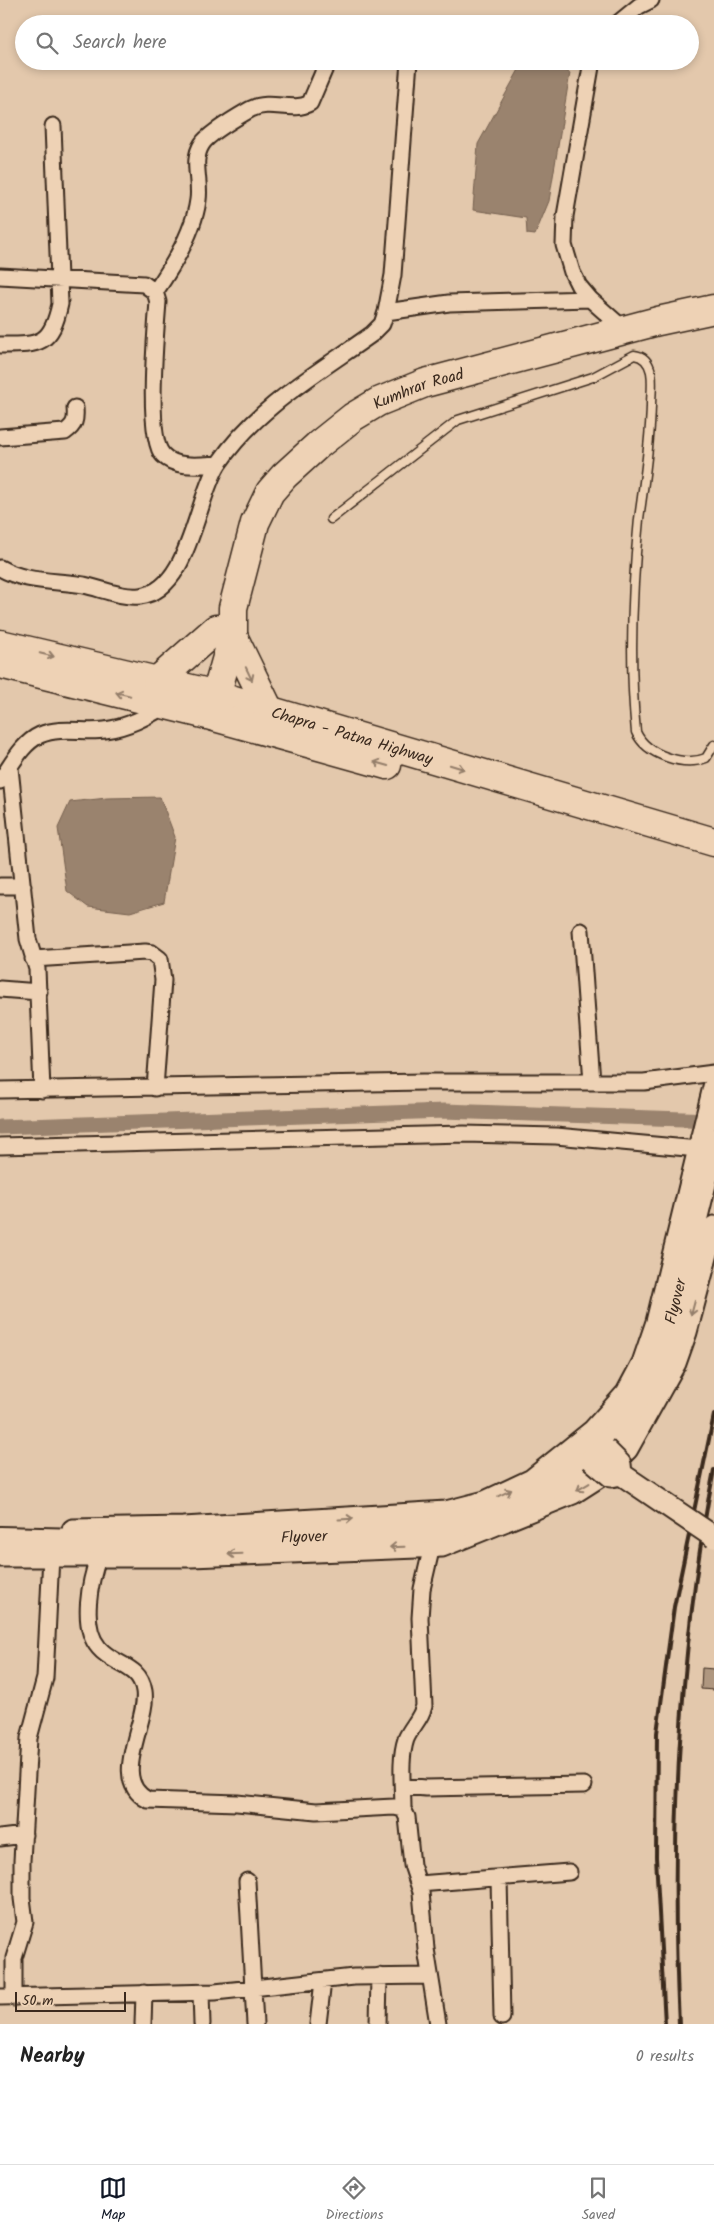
<!DOCTYPE html>
<html lang="en">
<head>
<meta charset="utf-8">
<style>
  :root { --surface:#fff; --page:#f6f6f6; --text:#222; --muted:#767676; --line:#e0e0e0; --accent:#111827 }
  body { margin:0; font-family:Kalam,sans-serif; background:var(--page); color:var(--text) }
  .scale { position:absolute; left:15px; bottom:12px; width:111px; box-sizing:border-box; padding-left:5px; border:2px solid #3b2a1e; border-top:0; font-size:14px; line-height:18px; white-space:nowrap; color:#3b2a1e; -webkit-text-stroke:4px #eed2b5; paint-order:stroke }
  .list { margin:0; padding:0; list-style:none }
  h2 { display:flex; justify-content:space-between; align-items:center; height:65px; margin:0; padding:0 20px; font-size:21px }
  h2 small { font-size:16px; font-weight:400; color:var(--muted) }
  .icon { flex:none; width:28px; height:28px; fill:none; stroke:currentColor; stroke-width:2; stroke-linecap:round; stroke-linejoin:round }
  .map { position:relative; flex:none; width:714px; height:2024px; overflow:hidden }
  .search { position:absolute; background:var(--surface); box-shadow:0 2px 8px #0003; left:15px; right:15px; top:15px; height:55px; display:flex; align-items:center; gap:12px; box-sizing:border-box; padding:0 18px; border-radius:28px; color:var(--muted); font-size:19px }
  .sheet { height:140px; background:var(--surface) }
  nav { display:flex; justify-content:space-around; align-items:center; box-sizing:border-box; height:70px; border-top:1px solid var(--line); background:var(--surface); font-size:14px; color:var(--muted) }
  nav a { display:grid; justify-items:center; gap:2px }
  nav .on { color:var(--accent) }
  .map>svg:first-child { display:block }
  .water { fill:#9a836e; stroke:#745f4e }
  .lines { fill:none; stroke-linecap:round; stroke-linejoin:round }
  .canal { stroke:#9a836e; stroke-width:15 }
  .building { fill:#af9780; stroke:#3b2a1e }
  .lane-casing { stroke:#3b2a1e; stroke-width:11 }
  .street-casing { stroke:#3b2a1e; stroke-width:19 }
  .secondary-casing { stroke:#3b2a1e; stroke-width:25 }
  .primary-casing { stroke:#3b2a1e; stroke-width:28 }
  .highway-casing { stroke:#3b2a1e; stroke-width:31 }
  .lane { stroke:#eed2b5; stroke-width:8 }
  .street { stroke:#eed2b5; stroke-width:15 }
  .secondary { stroke:#eed2b5; stroke-width:21 }
  .primary { stroke:#eed2b5; stroke-width:24 }
  .highway { stroke:#eed2b5; stroke-width:28 }
  .rail { stroke:#3b2a1e; stroke-width:4 }
  .secondary-bridge-casing { stroke:#3b2a1e; stroke-width:25; stroke-linecap:butt }
  .secondary-bridge { stroke:#eed2b5; stroke-width:21 }
  .oneway { stroke:#947e6a }
  .labels { text-anchor:middle; stroke-width:4; stroke-linejoin:round; paint-order:stroke }
  .street-label { font-size:16px; fill:#3b2a1e; stroke:#eed2b5 }
</style>
</head>
<body>
<div class="map">
<svg width="714" height="2024" viewBox="0 0 714 2024">
  <rect width="100%" height="100%" fill="#e3c8ac"/>
  <filter id="ink" filterUnits="userSpaceOnUse"><feTurbulence type="fractalNoise" baseFrequency=".02" numOctaves="2"/><feDisplacementMap in="SourceGraphic" scale="10" xChannelSelector="R" yChannelSelector="G"/><feConvolveMatrix kernelMatrix="1 2 1 2 8 2 1 2 1" color-interpolation-filters="sRGB"/></filter>
  <g filter="url(#ink)">
    <path class="water" d="M 543,63 L 555,65 L 570,73 L 549,201 L 535,235 L 527,234 L 526,218 L 473,210 L 478,144 L 521,66 Z
      M 160,797 L 175,837 L 164,902 L 130,912 L 88,907 L 67,891 L 58,828 L 70,802 L 107,798 Z"/>
    <g class="lines">
      <path class="canal" d="M 0,1127 L 444,1111 L 714,1120"/>
    </g>
    <path class="building" d="M 702,1668 L 714,1669 L 714,1690 L 701,1689 Z"/>
    <g class="lines">
      <defs>
        <path id="lane" d="M 331,519 L 458,420 L 593,377 L 634,355 C 644,356 649,363 651,372 C 653,383 651,395 651,406 C 650,445 644,482 639,519 C 632,589 629,662 636,732 C 646,755 684,767 706,758 L 714,745"/>
        <path id="street" d="M 617,24 L 639,6 L 651,0
          M 592,61 L 565,216 L 564,245 L 572,272 L 579,286 L 590,299 L 626,331
          M 0,276 L 144,284 L 155,292 L 158,302 C 156,328 146,438 163,455 C 176,469 201,465 218,464
          M 155,292 C 173,266 194,232 198,200 C 201,181 191,161 202,144 C 209,133 239,116 251,109 C 271,99 292,113 310,103 L 328,61
          M 386,312 L 449,303 L 590,299
          M 0,345 C 39,345 51,346 60,304 L 53,126
          M 0,437 L 65,432 C 75,425 76,420 75,408
          M 0,568 C 26,583 55,580 84,585 C 102,589 122,598 140,596 C 190,591 196,497 219,463 C 257,407 319,372 372,334 L 382,324 L 386,312 L 393,275 L 409,61
          M 10,768 L 28,939 L 37,969 L 42,1090
          M 0,781 C 11,766 22,743 40,735 C 61,726 84,733 105,730 C 128,727 146,717 165,706
          M 0,886 L 23,886
          M 581,931 L 592,1082
          M 33,959 L 145,952 L 152,953 L 160,959 L 163,980 L 155,1088
          M 0,989 L 39,992
          M 0,1090 L 423,1082 L 644,1082 L 714,1073
          M 0,1146 L 464,1134 L 556,1136 L 698,1149
          M 99,1556 C 90,1580 80,1627 99,1648 C 114,1666 140,1664 144,1691 C 149,1722 108,1780 148,1800 L 237,1803 L 316,1811 L 394,1807 L 403,1809 L 407,1817 L 412,1865 L 421,1892 L 426,1949 L 438,2024
          M 403,1786 L 426,1788 L 584,1785
          M 403,1809 C 403,1787 399,1760 406,1739 C 411,1727 421,1719 424,1706 L 420,1618 L 422,1589 L 432,1546
          M 0,1838 L 24,1835
          M 499,1878 L 502,2017
          M 247,1881 L 255,2024
          M 419,1884 L 569,1872
          M 201,1993 L 202,2024
          M 0,1997 L 215,1992 L 354,1977 L 429,1976
          M 14,1998 L 14,1958 L 25,1922 L 22,1898 L 22,1861 L 29,1738 L 45,1678 L 51,1556
          M 143,2024 L 144,1993
          M 318,2024 L 323,1981
          M 378,2024 L 379,1976"/>
        <path id="secondary" d="M 73,1530 L 184,1528 L 446,1512 L 485,1502 L 532,1480 L 593,1431 L 627,1393 L 643,1363 L 657,1322 L 714,1087
          M 0,1556 L 191,1556 L 442,1546 L 573,1493 L 598,1477 L 627,1449 L 675,1363 L 686,1332 L 714,1227"/>
        <g id="primary">
          <path id="s1" d="M 0,1539 L 121,1542 L 423,1532 L 474,1522 L 526,1503 L 601,1452 L 627,1416 L 654,1369 L 666,1337 L 714,1141"/>
        </g>
        <g id="highway">
          <path d="M 233,636 L 269,710"/>
          <path id="s2" d="M 0,644 L 217,695 L 714,842"/>
          <path d="M 0,664 L 211,716 L 387,765"/>
          <path d="M 157,681 L 216,629"/>
          <path id="s3" d="M 211,713 L 233,636 L 233,608 L 255,523 L 270,492 L 284,476 L 318,445 L 353,417 L 378,402 L 425,383 L 658,321 L 714,309"/>
        </g>
      </defs>
      <use href="#lane" class="lane-casing"/>
      <use href="#street" class="street-casing"/>
      <use href="#secondary" class="secondary-casing"/>
      <use href="#primary" class="primary-casing"/>
      <use href="#highway" class="highway-casing"/>
      <use href="#lane" class="lane"/>
      <use href="#street" class="street"/>
      <use href="#secondary" class="secondary"/>
      <use href="#primary" class="primary"/>
      <use href="#highway" class="highway"/>
      <path class="rail" d="M 665,2024 L 656,1857 L 657,1733 L 674,1607 L 714,1415
        M 679,2024 C 670,1839 678,1652 714,1470"/>
      <defs>
        <path id="secondary-bridge" d="M 604,1448 L 620,1464 L 621,1474
          M 591,1459 L 611,1476 L 621,1474 L 714,1537"/>
      </defs>
      <use href="#secondary-bridge" class="secondary-bridge-casing"/>
      <use href="#secondary-bridge" class="secondary-bridge"/>
    </g>
    <defs><path id="oneway-shaft" d="M-6 0H5M1.5-3L5.5 0L1.5 3" fill="none" stroke-width="1.6" stroke-linecap="round" stroke-linejoin="round" transform="scale(1.25)"/></defs>
    <g class="oneway">
      <use href="#oneway-shaft" transform="translate(47 655) rotate(13)"/>
      <use href="#oneway-shaft" transform="translate(249 674) rotate(65)"/>
      <use href="#oneway-shaft" transform="translate(123 694) rotate(-166)"/>
      <use href="#oneway-shaft" transform="translate(381 764) rotate(-164)"/>
      <use href="#oneway-shaft" transform="translate(457 767) rotate(17)"/>
      <use href="#oneway-shaft" transform="translate(693 1308) rotate(105)"/>
      <use href="#oneway-shaft" transform="translate(583 1487) rotate(149)"/>
      <use href="#oneway-shaft" transform="translate(505 1493) rotate(-25)"/>
      <use href="#oneway-shaft" transform="translate(346 1519) rotate(-3)"/>
      <use href="#oneway-shaft" transform="translate(397 1547) rotate(178)"/>
      <use href="#oneway-shaft" transform="translate(235 1554) rotate(178)"/>
    </g>
  </g>
  <g class="labels">
    <g class="street-label">
      <text dy="6" stroke="none"><textPath href="#s3" startOffset="414">Kumhrar Road</textPath></text>
      <text dy="6" stroke="none"><textPath href="#s2" startOffset="364">Chapra - Patna Highway</textPath></text>
      <text dy="6" stroke="none"><textPath href="#s1" startOffset="791">Flyover</textPath></text>
      <text dy="6" stroke="none"><textPath href="#s1" startOffset="304">Flyover</textPath></text>
    </g>
  </g>
</svg>
<div class="scale">50 m</div>
<div class="search"><svg class="icon" aria-label="search" viewBox="0 0 24 24"><circle cx="10" cy="10" r="6"/><path d="M15 15l6 6"/></svg>Search here</div>
</div>
<section class="sheet">
<h2>Nearby<small>0 results</small></h2>
<ul class="list">
</ul>
</section>
<nav>
<a class="on"><svg class="icon" aria-label="map" viewBox="0 0 24 24"><path d="M3 6l6-2 6 2 6-2v14l-6 2-6-2-6 2zM9 4v14M15 6v14"/></svg>Map</a>
<a><svg class="icon" aria-label="directions" viewBox="0 0 24 24"><path d="M12 3l9 9-9 9-9-9zM9 14v-3h6M13 9l2 2-2 2"/></svg>Directions</a>
<a><svg class="icon" aria-label="saved" viewBox="0 0 24 24"><path d="M7 4h10v16l-5-4-5 4z"/></svg>Saved</a>
</nav>
</body>
</html>
